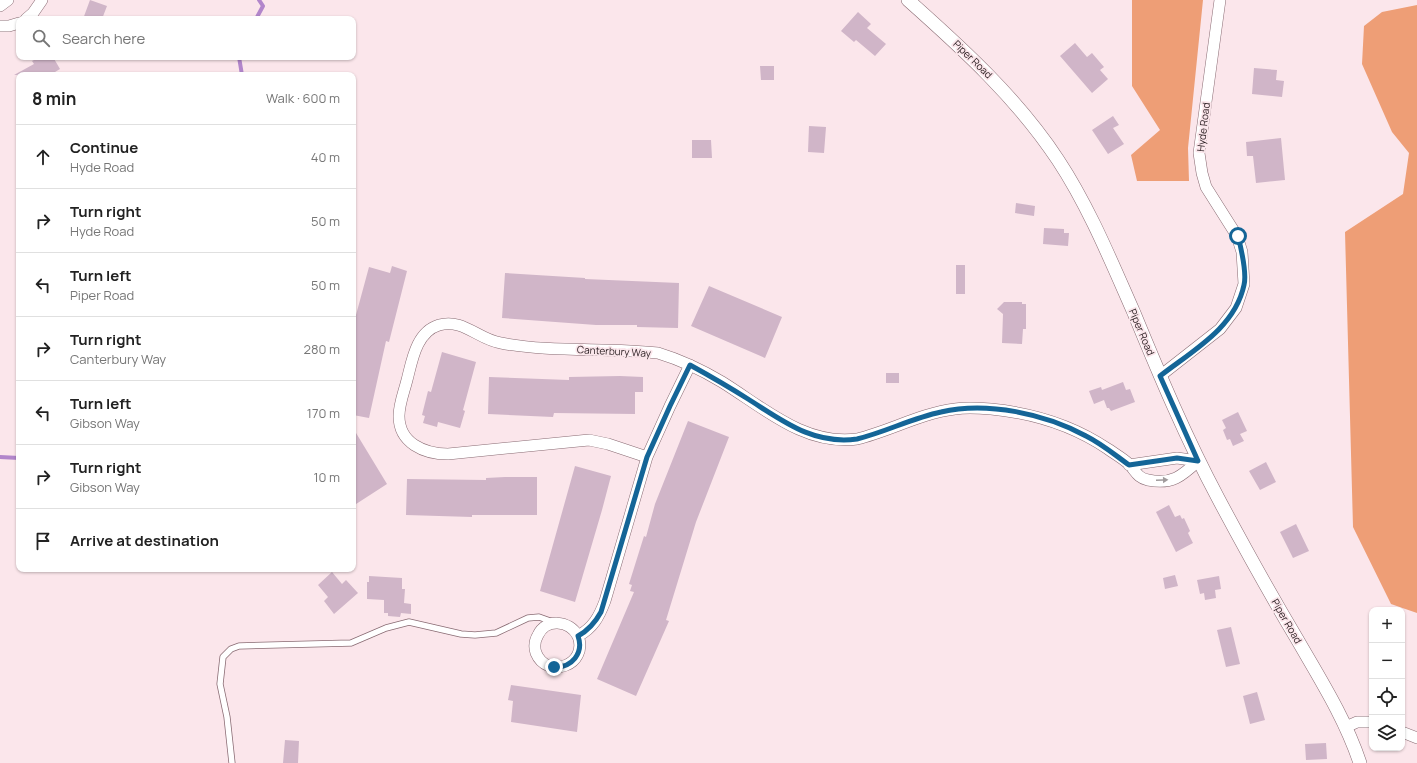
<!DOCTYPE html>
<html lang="en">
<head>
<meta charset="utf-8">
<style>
  :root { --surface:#fff; --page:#f2f2f2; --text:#222; --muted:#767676; --line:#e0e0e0 }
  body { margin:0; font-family:Manrope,sans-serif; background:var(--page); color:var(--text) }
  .controls { position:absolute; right:12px; bottom:12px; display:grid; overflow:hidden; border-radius:8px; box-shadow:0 1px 3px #0004 }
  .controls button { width:36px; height:36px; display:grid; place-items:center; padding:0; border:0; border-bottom:1px solid var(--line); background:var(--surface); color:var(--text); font:20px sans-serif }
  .stop { position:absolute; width:12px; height:12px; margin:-9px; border:3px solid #146597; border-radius:50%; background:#fff }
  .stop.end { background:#146597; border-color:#fff; box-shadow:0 1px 4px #0008 }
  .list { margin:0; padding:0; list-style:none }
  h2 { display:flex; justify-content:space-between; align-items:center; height:52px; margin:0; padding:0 16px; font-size:17px }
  h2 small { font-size:13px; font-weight:400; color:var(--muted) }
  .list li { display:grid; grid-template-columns:26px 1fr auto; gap:12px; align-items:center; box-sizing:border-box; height:64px; padding:0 16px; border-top:1px solid var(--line) }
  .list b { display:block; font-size:15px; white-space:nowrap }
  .list p { margin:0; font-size:13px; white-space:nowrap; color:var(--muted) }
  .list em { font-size:13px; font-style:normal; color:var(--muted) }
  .icon { flex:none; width:22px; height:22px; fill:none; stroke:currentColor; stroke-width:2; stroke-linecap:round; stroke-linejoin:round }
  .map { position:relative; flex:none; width:1417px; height:763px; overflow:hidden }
  .search { position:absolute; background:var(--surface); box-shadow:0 1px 3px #0004; left:16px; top:16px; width:340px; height:44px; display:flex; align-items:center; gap:10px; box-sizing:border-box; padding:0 14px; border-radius:8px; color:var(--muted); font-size:15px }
  .panel { position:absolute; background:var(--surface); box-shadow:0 1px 3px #0004; left:16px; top:72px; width:340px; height:500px; border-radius:8px }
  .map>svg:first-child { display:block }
  .forest { fill:#ee9e76 }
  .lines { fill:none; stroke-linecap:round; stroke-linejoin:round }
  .stream { stroke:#b286cb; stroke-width:4 }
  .building { fill:#d0b5c8 }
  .service-casing { stroke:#896b73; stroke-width:7 }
  .minor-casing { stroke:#896b73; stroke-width:12 }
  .tertiary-casing { stroke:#896b73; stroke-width:14 }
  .service { stroke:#fff; stroke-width:5.5 }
  .minor { stroke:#fff; stroke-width:11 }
  .tertiary { stroke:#fff; stroke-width:13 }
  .oneway { fill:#a09b9c }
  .route { stroke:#146597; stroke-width:5 }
  .labels { text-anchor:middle; stroke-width:3.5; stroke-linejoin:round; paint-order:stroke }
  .street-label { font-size:10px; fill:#2d2124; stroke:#fbe6eb }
</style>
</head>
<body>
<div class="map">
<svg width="1417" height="763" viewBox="0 0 1417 763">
  <rect width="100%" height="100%" fill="#fbe6eb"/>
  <path class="forest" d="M 1132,0 L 1203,0 L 1188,148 L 1189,181 L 1137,181 L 1131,155 L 1160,130 L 1132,86 Z
    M 1417,5 L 1417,613 L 1391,604 L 1353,527 L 1345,232 L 1403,194 L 1409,153 L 1392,132 L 1362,64 L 1364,26 L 1382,12 Z"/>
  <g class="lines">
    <path class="stream" d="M 256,19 L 263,6 L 259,0
      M 239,57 L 242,75
      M 0,457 L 19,458"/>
  </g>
  <path class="building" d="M 90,0 L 107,6 L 102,19 L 83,19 Z
    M 858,12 L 871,24 L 867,28 L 886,44 L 875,56 L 856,40 L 854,42 L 841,31 Z
    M 1075,43 L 1087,57 L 1092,53 L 1104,67 L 1100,70 L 1108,79 L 1092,93 L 1060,56 Z
    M 40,57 L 53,57 L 60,69 L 50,75 L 14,75 L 34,64 L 32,61 Z
    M 760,66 L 774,66 L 774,80 L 761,80 Z
    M 1254,68 L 1277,70 L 1276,80 L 1284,81 L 1282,97 L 1252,94 Z
    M 1113,116 L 1119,125 L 1113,128 L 1124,144 L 1108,154 L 1092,130 Z
    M 809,126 L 826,127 L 824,153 L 808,152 Z
    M 1281,138 L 1285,180 L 1256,183 L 1253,156 L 1247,156 L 1246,142 Z
    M 692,140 L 711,140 L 712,158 L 692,158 Z
    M 1016,203 L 1035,206 L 1034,216 L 1015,213 Z
    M 1044,228 L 1064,229 L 1064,233 L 1069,233 L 1068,246 L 1043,244 Z
    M 956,265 L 965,265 L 965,294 L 956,294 Z
    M 392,266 L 407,271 L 389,342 L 386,341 L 369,418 L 353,415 L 353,326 L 369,267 L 390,273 Z
    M 505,273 L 585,278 L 585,279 L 679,283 L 678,328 L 637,327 L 637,325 L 596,325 L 502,318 Z
    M 709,286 L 782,317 L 765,358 L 691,326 Z
    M 1004,302 L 1022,302 L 1022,304 L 1026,304 L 1026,329 L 1023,329 L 1022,344 L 1002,343 L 1003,314 L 997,309 Z
    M 442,352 L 476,362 L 463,410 L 465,411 L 460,428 L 438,422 L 437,427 L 423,423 L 425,416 L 422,415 L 428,391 L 431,392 Z
    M 886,373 L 899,373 L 899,383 L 886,383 Z
    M 620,376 L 643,377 L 643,392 L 635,392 L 635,414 L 554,413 L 553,417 L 488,414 L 489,377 L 569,380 L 569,377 Z
    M 1123,382 L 1126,390 L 1130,389 L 1135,402 L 1111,411 L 1109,408 L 1107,408 L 1104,400 L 1094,404 L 1089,391 L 1101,387 L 1102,390 Z
    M 1238,412 L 1247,431 L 1240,434 L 1244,441 L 1233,446 L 1230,439 L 1227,440 L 1223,430 L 1226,428 L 1222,420 Z
    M 688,421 L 729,437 L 696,522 L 666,620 L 669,621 L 636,696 L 597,679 L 634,592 L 630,591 L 632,585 L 629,584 L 644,536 L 646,537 L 655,504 Z
    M 353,428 L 387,484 L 353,506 Z
    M 1266,462 L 1276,482 L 1260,490 L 1249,471 Z
    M 575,466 L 611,476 L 602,510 L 575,602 L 540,591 Z
    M 505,477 L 537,477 L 537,515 L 472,515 L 472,517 L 406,515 L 407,479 L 486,480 L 486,478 Z
    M 1169,505 L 1175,517 L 1180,515 L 1182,519 L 1184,518 L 1190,531 L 1188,533 L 1193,543 L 1176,552 L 1156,512 Z
    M 1296,524 L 1309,551 L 1293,558 L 1280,532 Z
    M 332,572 L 342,584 L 346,580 L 358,593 L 334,614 L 324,601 L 328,597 L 318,585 Z
    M 1175,575 L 1178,586 L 1165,589 L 1163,578 Z
    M 369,576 L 402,578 L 402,589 L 405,589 L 404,603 L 411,604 L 411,614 L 401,613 L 400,617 L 388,616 L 388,613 L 384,613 L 384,600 L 367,599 L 367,582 L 369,582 Z
    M 1219,576 L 1221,589 L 1215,590 L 1216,598 L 1205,600 L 1204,593 L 1200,594 L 1197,580 Z
    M 1231,627 L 1240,664 L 1226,667 L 1217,630 Z
    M 511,685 L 581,695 L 577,732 L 511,722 L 513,701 L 508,700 Z
    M 1257,692 L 1265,720 L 1250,724 L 1243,696 Z
    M 285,740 L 299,741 L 298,763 L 283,763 Z
    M 1326,743 L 1327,759 L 1306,760 L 1305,744 Z"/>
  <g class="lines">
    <defs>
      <path id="service" d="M 232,763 L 227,717 L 220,684 L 223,657 L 231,649 L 239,646 L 351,643 L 386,628 L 409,622 L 461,634 L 475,635 L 496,633 L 528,618 L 539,617 L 553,622"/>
      <path id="minor" d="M 0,6 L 8,0
        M 26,19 L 33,13 L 42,0
        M 0,26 L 9,26 L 19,23
        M 1160,376 L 1220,329 L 1236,308 L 1244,284 L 1242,252 L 1237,236 L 1206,187 L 1202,173 L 1199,153 L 1220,0
        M 647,457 L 608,444 L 589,440 L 448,454 C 424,454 399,443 399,416 C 399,404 404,392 407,380 C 412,361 416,332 439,325 C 463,318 479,340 501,343 C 553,353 606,347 658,353 C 681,360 702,370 722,382 C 764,408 805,446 857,439 C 890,431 921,413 955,409 C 967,407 979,408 991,409 C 1032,413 1074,426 1108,449 C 1115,454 1124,459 1130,465 C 1136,472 1138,478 1148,480 C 1172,485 1182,476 1198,461
        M 1129,465 L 1177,458 L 1198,461
        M 578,636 C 589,665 547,680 536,653 C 534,647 535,640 538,635 C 546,618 569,620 578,636 C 593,628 599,617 605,601 L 647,457 L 670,406 L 690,365
        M 1346,727 L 1357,722 L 1372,722
        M 1402,732 L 1417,738"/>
      <path id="tertiary" d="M 908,0 C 963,49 1017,98 1058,160 C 1089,207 1111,261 1134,313 C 1160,376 1186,438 1218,498 C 1243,545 1269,592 1297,639 C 1320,679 1345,718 1360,763"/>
    </defs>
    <use href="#service" class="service-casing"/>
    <use href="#minor" class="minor-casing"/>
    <use href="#tertiary" class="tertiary-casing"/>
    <use href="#service" class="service"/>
    <use href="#minor" class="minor"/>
    <use href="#tertiary" class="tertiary"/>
  </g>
  <defs><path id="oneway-solid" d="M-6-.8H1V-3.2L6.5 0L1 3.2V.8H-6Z"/></defs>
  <use class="oneway" href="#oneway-solid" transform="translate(1162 480) rotate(-2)"/>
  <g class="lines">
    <path class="route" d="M 554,667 C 572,668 584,653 578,636 C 589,630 595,623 601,612 L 647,457 L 670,406 L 690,365 C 710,376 729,387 748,399 C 783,421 813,445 857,439 C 886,432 912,418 941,412 C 987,401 1046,414 1086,436 C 1102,444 1115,455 1129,465 L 1177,458 L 1198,461 L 1160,376 C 1192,351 1235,328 1244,285 C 1247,273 1241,248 1238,236"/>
  </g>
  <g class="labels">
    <g class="street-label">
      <text transform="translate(973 59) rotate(44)" y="4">Piper Road</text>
      <text transform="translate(1203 127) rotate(-83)" y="4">Hyde Road</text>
      <text transform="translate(1142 332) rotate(67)" y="4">Piper Road</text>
      <text transform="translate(614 351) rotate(3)" y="4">Canterbury Way</text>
      <text transform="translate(1287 621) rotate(60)" y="4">Piper Road</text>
    </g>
  </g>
</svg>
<div class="controls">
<button>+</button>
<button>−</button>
<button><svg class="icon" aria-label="locate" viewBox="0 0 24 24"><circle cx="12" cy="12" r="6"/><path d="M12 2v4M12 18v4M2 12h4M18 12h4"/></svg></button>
<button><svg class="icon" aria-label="layers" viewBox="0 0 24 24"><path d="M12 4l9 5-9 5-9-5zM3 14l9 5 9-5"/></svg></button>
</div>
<div class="stop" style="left:1238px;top:236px"></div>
<div class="stop end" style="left:554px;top:667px"></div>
<div class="search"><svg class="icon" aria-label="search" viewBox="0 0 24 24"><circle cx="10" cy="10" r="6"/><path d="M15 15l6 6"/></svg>Search here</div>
<section class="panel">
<h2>8 min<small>Walk · 600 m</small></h2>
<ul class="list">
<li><svg class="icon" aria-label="ahead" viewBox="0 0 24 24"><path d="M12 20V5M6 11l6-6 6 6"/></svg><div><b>Continue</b><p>Hyde Road</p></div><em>40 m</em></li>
<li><svg class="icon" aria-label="right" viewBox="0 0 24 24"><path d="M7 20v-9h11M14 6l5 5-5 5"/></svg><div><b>Turn right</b><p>Hyde Road</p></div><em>50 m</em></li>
<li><svg class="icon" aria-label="left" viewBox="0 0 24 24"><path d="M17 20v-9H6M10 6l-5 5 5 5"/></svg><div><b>Turn left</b><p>Piper Road</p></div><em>50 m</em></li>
<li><svg class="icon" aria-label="right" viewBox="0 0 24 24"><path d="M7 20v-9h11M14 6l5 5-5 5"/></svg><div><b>Turn right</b><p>Canterbury Way</p></div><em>280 m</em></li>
<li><svg class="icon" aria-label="left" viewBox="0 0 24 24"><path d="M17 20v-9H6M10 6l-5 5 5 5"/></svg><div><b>Turn left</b><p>Gibson Way</p></div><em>170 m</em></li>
<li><svg class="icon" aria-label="right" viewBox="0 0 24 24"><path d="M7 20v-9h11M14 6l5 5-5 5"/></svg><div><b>Turn right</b><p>Gibson Way</p></div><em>10 m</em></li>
<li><svg class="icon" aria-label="arrive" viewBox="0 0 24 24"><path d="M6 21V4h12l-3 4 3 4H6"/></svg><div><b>Arrive at destination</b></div></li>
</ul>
</section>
</div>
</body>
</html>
